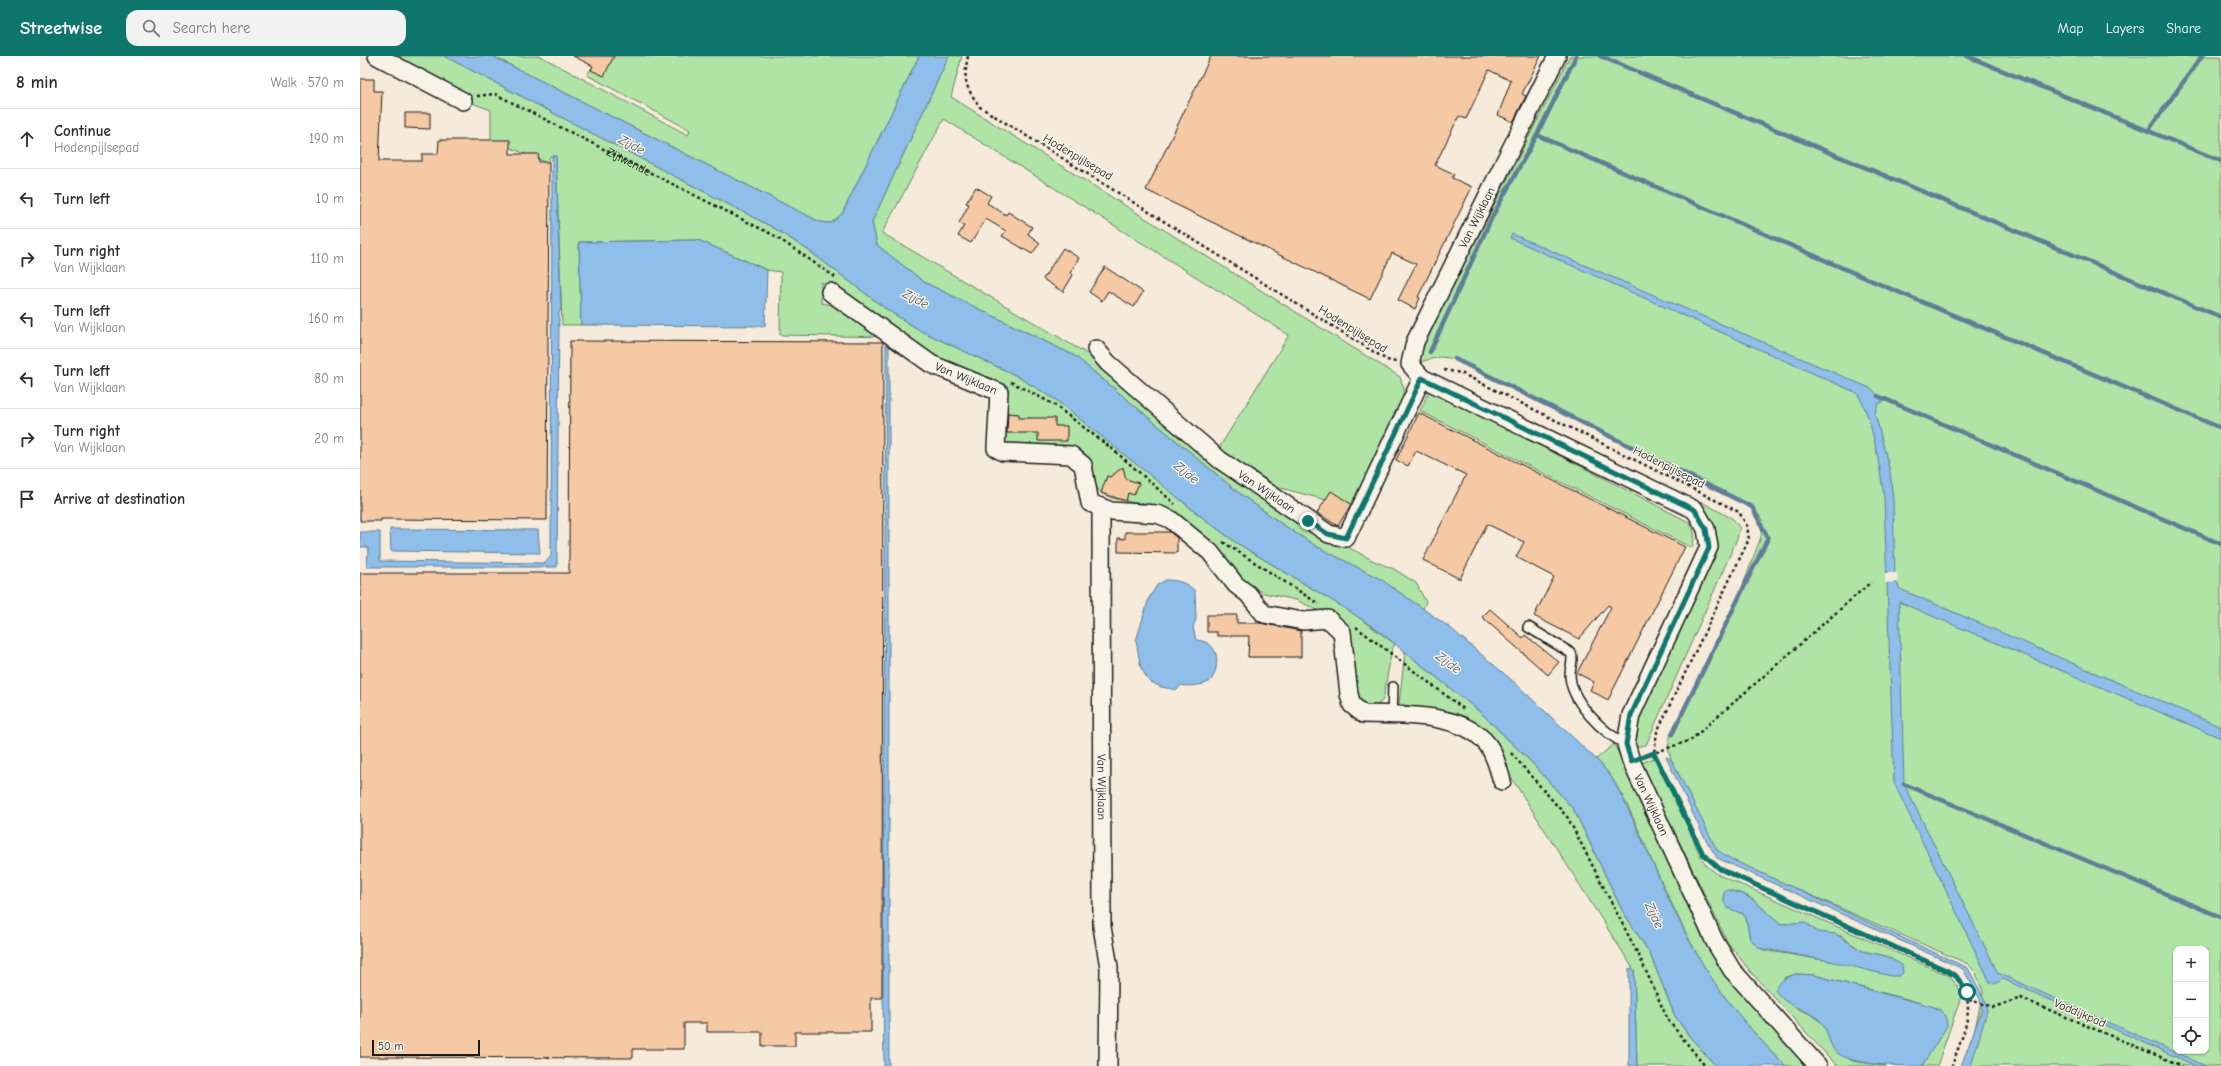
<!DOCTYPE html>
<html lang="en">
<head>
<meta charset="utf-8">
<style>
  :root { --surface:#fff; --page:#f2f2f3; --text:#2b2b33; --muted:#7c7c81; --line:#e1e1e2; --accent:#0f766e }
  body { margin:0; font-family:"Comic Neue",sans-serif; background:var(--page); color:var(--text) }
  .controls { position:absolute; right:12px; bottom:12px; display:grid; overflow:hidden; border-radius:8px; box-shadow:0 1px 3px #0004 }
  .controls button { width:36px; height:36px; display:grid; place-items:center; padding:0; border:0; border-bottom:1px solid var(--line); background:var(--surface); color:var(--text); font:20px sans-serif }
  .scale { position:absolute; left:12px; bottom:10px; width:108px; box-sizing:border-box; padding-left:4px; border:2px solid #1c1c1c; border-top:0; font-size:11px; line-height:14px; white-space:nowrap; color:#1c1c1c; -webkit-text-stroke:3px #f7f3e8; paint-order:stroke }
  .stop { position:absolute; width:12px; height:12px; margin:-9px; border:3px solid #0f766e; border-radius:50%; background:#fff }
  .stop.end { background:#0f766e; border-color:#fff; box-shadow:0 1px 4px #0008 }
  .list { margin:0; padding:0; list-style:none }
  h2 { display:flex; justify-content:space-between; align-items:center; height:52px; margin:0; padding:0 16px; font-size:17px }
  h2 small { font-size:13px; font-weight:400; color:var(--muted) }
  .list li { display:grid; grid-template-columns:26px 1fr auto; gap:12px; align-items:center; box-sizing:border-box; height:60px; padding:0 16px; border-top:1px solid var(--line) }
  .list b { display:block; font-size:15px; white-space:nowrap }
  .list p { margin:0; font-size:13px; white-space:nowrap; color:var(--muted) }
  .list em { font-size:13px; font-style:normal; color:var(--muted) }
  .icon { flex:none; width:22px; height:22px; fill:none; stroke:currentColor; stroke-width:2; stroke-linecap:round; stroke-linejoin:round }
  .map { position:relative; flex:none; width:1861px; height:1010px; overflow:hidden }
  header { display:flex; align-items:center; gap:24px; box-sizing:border-box; height:56px; padding:0 20px; background:var(--accent); color:#fff }
  header strong { font-size:19px }
  nav { display:flex; gap:22px; margin-inline-start:auto; font-size:14px }
  .search { width:280px; height:36px; background:var(--page); display:flex; align-items:center; gap:10px; box-sizing:border-box; padding:0 14px; border-radius:12px; color:var(--muted); font-size:15px }
  main { display:flex }
  aside { flex:1; background:var(--surface) }
  .map>svg:first-child { display:block }
  .green { fill:#afe4a6; stroke:#668061; fill-rule:evenodd }
  .water { fill:#8ebee9; stroke:#607d97 }
  .pier { fill:#f6ebda }
  .lines { fill:none; stroke-linecap:round; stroke-linejoin:round }
  .stream { stroke:#607d97; stroke-width:4.5 }
  .building { fill:#f4c9a4; stroke:#1c1c1c }
  .lane-casing { stroke:#1c1c1c; stroke-width:12 }
  .street-casing { stroke:#1c1c1c; stroke-width:20 }
  .path { stroke:#1c1c1c; stroke-width:2.5; stroke-dasharray:3 3; stroke-linecap:butt }
  .lane { stroke:#f7f3e8; stroke-width:9 }
  .street { stroke:#f7f3e8; stroke-width:17 }
  .route { stroke:#0f766e; stroke-width:5 }
  .labels { text-anchor:middle; stroke-width:3; stroke-linejoin:round; paint-order:stroke }
  .street-label { font-size:12px; fill:#1c1c1c; stroke:#f7f3e8 }
  .water-label { font-size:13px; font-style:italic; fill:#445564; stroke:#f7f3e8 }
</style>
</head>
<body>
<header>
<strong>Streetwise</strong>
<div class="search"><svg class="icon" aria-label="search" viewBox="0 0 24 24"><circle cx="10" cy="10" r="6"/><path d="M15 15l6 6"/></svg>Search here</div>
<nav><a>Map</a><a>Layers</a><a>Share</a></nav>
</header>
<main>
<aside>
<h2>8 min<small>Walk · 570 m</small></h2>
<ul class="list">
<li><svg class="icon" aria-label="ahead" viewBox="0 0 24 24"><path d="M12 20V5M6 11l6-6 6 6"/></svg><div><b>Continue</b><p>Hodenpijlsepad</p></div><em>190 m</em></li>
<li><svg class="icon" aria-label="left" viewBox="0 0 24 24"><path d="M17 20v-9H6M10 6l-5 5 5 5"/></svg><div><b>Turn left</b></div><em>10 m</em></li>
<li><svg class="icon" aria-label="right" viewBox="0 0 24 24"><path d="M7 20v-9h11M14 6l5 5-5 5"/></svg><div><b>Turn right</b><p>Van Wijklaan</p></div><em>110 m</em></li>
<li><svg class="icon" aria-label="left" viewBox="0 0 24 24"><path d="M17 20v-9H6M10 6l-5 5 5 5"/></svg><div><b>Turn left</b><p>Van Wijklaan</p></div><em>160 m</em></li>
<li><svg class="icon" aria-label="left" viewBox="0 0 24 24"><path d="M17 20v-9H6M10 6l-5 5 5 5"/></svg><div><b>Turn left</b><p>Van Wijklaan</p></div><em>80 m</em></li>
<li><svg class="icon" aria-label="right" viewBox="0 0 24 24"><path d="M7 20v-9h11M14 6l5 5-5 5"/></svg><div><b>Turn right</b><p>Van Wijklaan</p></div><em>20 m</em></li>
<li><svg class="icon" aria-label="arrive" viewBox="0 0 24 24"><path d="M6 21V4h12l-3 4 3 4H6"/></svg><div><b>Arrive at destination</b></div></li>
</ul>
</aside>
<div class="map">
<svg width="1861" height="1010" viewBox="0 0 1861 1010">
  <rect width="100%" height="100%" fill="#f6ebda"/>
  <filter id="ink" filterUnits="userSpaceOnUse"><feTurbulence type="fractalNoise" baseFrequency=".025" numOctaves="2"/><feDisplacementMap in="SourceGraphic" scale="8" xChannelSelector="R" yChannelSelector="G"/><feConvolveMatrix kernelMatrix="1 2 1 2 8 2 1 2 1" color-interpolation-filters="sRGB"/></filter>
  <g filter="url(#ink)">
    <path class="green" d="M 25,0 L 84,0 L 412,171 L 448,194 L 526,253 L 561,275 L 653,318 L 696,344 L 802,428 L 835,456 L 875,486 L 991,556 L 1035,588 L 1032,593 L 1023,644 L 1018,648 L 1021,649 L 1018,654 L 997,649 L 993,630 L 994,597 L 989,576 L 968,559 L 936,544 L 904,537 L 885,528 C 852,503 820,474 786,452 C 773,443 755,446 743,438 C 725,426 742,401 714,392 L 645,389 L 644,336 L 547,289 L 461,226 L 461,247 L 486,251 L 530,281 L 420,279 L 421,216 L 407,214 L 338,184 L 219,186 L 221,269 L 202,269 L 196,100 L 190,100 L 188,107 L 131,84 L 131,54 L 109,46 Z
      M 132,0 L 180,0 L 328,79 L 330,74 L 227,19 L 239,0 L 559,0 L 482,158 L 471,167 L 460,166 Z
      M 589,0 L 602,0 L 591,41 L 1040,321 L 1044,333 L 1041,349 L 993,451 L 913,430 L 859,392 L 929,279 L 584,63 L 522,177 L 741,306 L 977,485 L 1014,505 L 1034,513 L 1056,527 L 1066,546 L 1063,553 L 1004,515 L 956,490 L 922,468 L 879,437 L 715,300 L 564,226 L 517,189 L 512,166 Z
      M 1210,0 L 1861,0 L 1861,1010 L 1607,1010 L 1623,936 L 1616,917 L 1608,908 L 1359,799 L 1311,703 L 1308,691 L 1311,677 L 1379,539 L 1401,481 L 1402,464 L 1393,450 L 1096,303 L 1081,301 L 1054,307 ZM 1816,893 L 1846,893 L 1846,995 L 1816,995 Z
      M 1070,333 L 1329,466 C 1336,474 1335,482 1332,492 L 1060,355 Z
      M 1340,445 L 1373,463 L 1380,472 L 1377,483 L 1286,689 L 1273,691 L 1275,651 L 1350,468 Z
      M 1045,596 L 1120,656 L 1175,710 L 1214,754 L 1262,854 L 1290,898 L 1315,960 L 1329,980 L 1356,1010 L 1277,1010 L 1274,914 L 1121,674 L 1084,656 L 1039,648 Z
      M 1254,688 L 1329,842 L 1453,1010 L 1426,1010 C 1402,986 1380,962 1360,935 C 1336,902 1319,862 1301,825 C 1283,788 1265,731 1236,703 Z
      M 1297,701 L 1342,803 L 1348,811 L 1359,819 L 1590,920 L 1602,938 L 1577,1010 L 1562,1010 L 1576,986 L 1580,953 L 1547,943 L 1454,919 L 1436,918 L 1424,922 L 1435,952 L 1448,957 L 1464,968 L 1469,982 L 1492,1005 L 1526,1010 L 1477,1010 L 1389,914 L 1367,885 L 1281,707 ZM 1368,834 L 1383,838 L 1392,843 L 1421,868 L 1449,869 L 1458,876 L 1481,880 L 1502,895 L 1526,900 L 1470,905 L 1403,894 L 1390,883 L 1386,862 L 1383,858 L 1367,850 L 1363,840 Z"/>
    <path class="water" d="M 84,0 L 132,0 L 460,166 L 471,167 L 482,158 L 559,0 L 589,0 L 512,166 L 517,189 L 564,226 L 715,300 L 879,437 L 922,468 L 956,490 L 1022,524 L 1089,571 L 1154,626 L 1240,707 L 1252,722 C 1290,791 1313,869 1360,934 C 1379,961 1402,986 1426,1010 L 1356,1010 L 1329,980 L 1315,960 L 1290,898 L 1262,854 L 1214,754 L 1175,710 L 1120,656 L 1020,576 L 991,556 L 875,486 L 847,465 L 696,344 L 653,318 L 561,275 L 526,253 L 448,194 L 412,171 Z
      M 192,100 L 196,100 L 201,253 L 199,257 L 197,511 L 7,511 L 8,491 L 0,491 L 0,476 L 20,476 L 20,505 L 185,507 L 191,500 Z
      M 1152,178 L 1512,333 L 1523,346 L 1518,348 L 1515,357 L 1530,415 L 1533,443 L 1535,524 L 1540,533 L 1861,671 L 1861,682 L 1539,546 L 1544,728 L 1638,917 L 1846,1010 L 1836,1010 L 1643,923 L 1635,928 L 1630,926 L 1534,727 L 1524,442 C 1520,413 1513,362 1497,337 L 1150,182 Z
      M 338,184 L 407,214 L 405,270 L 221,269 L 219,186 Z
      M 526,288 L 529,289 L 529,1010 L 524,1010 L 523,935 Z
      M 30,473 L 178,474 L 180,497 L 31,495 Z
      M 806,524 C 818,524 827,527 835,535 L 836,563 L 833,571 L 836,584 C 853,585 859,597 856,612 C 855,617 853,623 849,626 C 843,629 828,631 821,629 L 817,634 L 801,631 L 789,625 L 781,612 L 776,585 L 789,542 L 797,529 Z
      M 1306,701 L 1311,703 L 1357,794 L 1371,803 L 1608,912 L 1626,946 L 1627,955 L 1611,1010 L 1601,1010 L 1622,954 L 1620,943 L 1603,913 L 1357,802 L 1342,777 Z
      M 1368,834 L 1383,838 L 1392,843 L 1421,868 L 1444,866 L 1458,876 L 1476,878 L 1502,895 L 1526,900 L 1542,909 L 1543,917 L 1539,920 L 1531,920 L 1470,905 L 1399,892 L 1390,883 L 1386,862 L 1383,858 L 1368,852 L 1364,846 L 1364,835 Z
      M 1269,912 L 1274,914 L 1277,1010 L 1269,1010 Z
      M 1436,918 L 1454,919 L 1571,950 C 1582,954 1587,959 1587,970 L 1562,1010 C 1540,1010 1488,1010 1474,994 C 1467,984 1468,970 1457,962 C 1442,951 1426,951 1415,934 C 1419,924 1426,922 1436,918 Z"/>
    <path class="pier" d="M 1525,517 L 1537,517 L 1538,526 L 1525,527 Z"/>
    <g class="lines">
      <path class="stream" d="M 1240,0 L 1861,261
        M 1607,0 L 1861,105
        M 1788,75 L 1842,0
        M 1177,79 L 1524,230 L 1861,372
        M 1070,296 L 1132,161 L 1177,79 L 1216,0
        M 1095,303 L 1392,451 L 1408,482 L 1312,678
        M 1518,340 L 1861,488
        M 1544,728 L 1861,861"/>
    </g>
    <path class="building" d="M 213,0 L 254,0 L 244,20 L 231,14 L 233,10 Z
      M 851,0 L 1181,0 L 1162,38 L 1166,40 L 1153,66 L 1138,59 L 1151,25 L 1129,14 L 1106,63 L 1099,60 L 1075,109 L 1094,118 L 1092,122 L 1112,131 L 1058,241 L 1060,242 L 1055,253 L 1038,244 L 1056,208 L 1032,197 L 1010,243 L 786,134 Z
      M 0,23 L 14,23 L 14,35 L 22,35 L 19,105 L 62,105 L 62,98 L 78,98 L 79,84 L 150,84 L 150,98 L 178,98 L 179,106 L 189,106 L 187,464 L 21,463 L 21,465 L 0,465 Z
      M 45,57 L 70,57 L 70,73 L 45,72 Z
      M 616,131 L 631,140 L 627,147 L 646,159 L 648,156 L 672,171 L 668,178 L 680,187 L 672,198 L 642,180 L 646,175 L 626,163 L 611,187 L 598,180 L 604,170 L 599,167 L 609,148 L 606,147 Z
      M 703,192 L 719,202 L 710,217 L 713,219 L 703,236 L 683,223 Z
      M 745,211 L 783,236 L 774,251 L 748,235 L 742,245 L 729,236 Z
      M 210,285 L 523,286 L 522,942 L 511,942 L 511,976 L 435,976 L 435,990 L 402,990 L 402,976 L 347,976 L 347,967 L 324,967 L 324,993 L 273,993 L 273,1002 L 0,1001 L 0,517 L 209,517 Z
      M 648,357 L 659,358 L 659,362 L 695,362 L 695,370 L 707,370 L 707,385 L 678,385 L 678,377 L 647,377 Z
      M 1059,357 L 1325,491 L 1248,644 L 1230,634 L 1234,626 L 1217,617 L 1251,551 L 1248,549 L 1219,583 L 1174,560 L 1194,521 L 1156,501 L 1164,486 L 1127,468 L 1100,523 L 1063,504 L 1106,419 L 1056,395 L 1048,410 L 1036,404 Z
      M 763,411 L 766,423 L 779,427 L 774,439 L 768,437 L 766,445 L 741,437 L 747,420 L 750,421 Z
      M 971,435 L 991,448 L 978,470 L 957,457 Z
      M 765,476 L 810,476 L 817,482 L 817,497 L 758,496 L 758,482 L 765,483 Z
      M 1130,553 L 1163,582 L 1165,579 L 1199,606 L 1188,619 L 1122,561 Z
      M 847,559 L 877,559 L 877,567 L 900,567 L 941,575 L 941,601 L 888,601 L 889,580 L 857,580 L 857,576 L 847,576 Z"/>
    <g class="lines">
      <defs>
        <path id="lane" d="M 1168,571 L 1211,597 C 1214,604 1210,611 1210,618 C 1210,645 1243,677 1266,688
          M 1032,659 L 1033,631"/>
        <g id="street">
          <path d="M 17,0 L 103,45"/>
          <path id="s2" d="M 470,236 L 571,308 L 639,336 L 636,392 L 643,396 L 711,399 L 723,409 L 730,447 L 751,455 L 797,458 L 810,463 L 850,496 L 876,529 L 888,538 L 904,558 L 943,565 L 968,563 L 982,576 L 989,638 L 992,649 L 1003,658 C 1040,659 1102,656 1127,688 C 1135,698 1138,712 1142,725"/>
          <path id="s3" d="M 736,293 L 748,307 L 860,404 L 969,478 L 986,482 L 1062,322 L 1335,454 L 1346,473 L 1349,491 L 1271,659 L 1266,688 L 1271,705 L 1355,886 L 1372,914 L 1458,1010"/>
          <path id="s4" d="M 1062,322 L 1050,308 L 1055,286 L 1197,0"/>
          <path id="s5" d="M 741,451 L 742,871 L 749,911 L 748,1010"/>
        </g>
      </defs>
      <use href="#lane" class="lane-casing"/>
      <use href="#street" class="street-casing"/>
      <g class="path">
        <path d="M 608,0 C 603,25 605,30 620,51 L 1027,304 L 1036,306"/>
        <path id="s1" d="M 117,40 L 135,38 L 415,180 L 475,221"/>
        <path d="M 1084,314 L 1101,317 L 1379,456 L 1387,470 L 1389,483 L 1297,676 L 1294,697 L 1305,720 L 1343,798 L 1360,813 L 1596,920 C 1620,948 1602,979 1592,1010"/>
        <path d="M 651,326 L 693,348 L 755,395 L 815,448"/>
        <path d="M 863,486 L 959,548"/>
        <path d="M 996,571 L 1105,654"/>
        <path d="M 1151,697 L 1208,762 L 1280,902 L 1308,964 L 1345,1010"/>
        <path d="M 1285,700 L 1331,684 L 1511,526"/>
        <path d="M 1609,944 L 1634,951 L 1661,942 L 1822,1010"/>
      </g>
      <use href="#lane" class="lane"/>
      <use href="#street" class="street"/>
    </g>
  </g>
  <g class="lines" filter="url(#ink)">
    <path class="route" d="M 948,465 L 968,478 L 986,482 L 1062,322 L 1335,454 L 1346,473 L 1349,492 L 1271,659 L 1266,688 L 1271,705 L 1294,697 L 1343,798 L 1360,813 L 1586,914 L 1596,920 L 1607,936"/>
  </g>
  <g class="labels">
    <g class="street-label">
      <text transform="translate(718 101) rotate(31)" y="4">Hodenpijlsepad</text>
      <text dy="4" stroke="none"><textPath href="#s1" startOffset="168">Zijtwende</textPath></text>
      <text dy="4" stroke="none"><textPath href="#s4" startOffset="180">Van Wijklaan</textPath></text>
      <text transform="translate(993 273) rotate(32)" y="4">Hodenpijlsepad</text>
      <text dy="4" stroke="none"><textPath href="#s2" startOffset="162">Van Wijklaan</textPath></text>
      <text transform="translate(1309 411) rotate(27)" y="4">Hodenpijlsepad</text>
      <text dy="4" stroke="none"><textPath href="#s3" startOffset="223">Van Wijklaan</textPath></text>
      <text dy="4" stroke="none"><textPath href="#s5" startOffset="280">Van Wijklaan</textPath></text>
      <text dy="4" stroke="none"><textPath href="#s3" startOffset="1117">Van Wijklaan</textPath></text>
      <text transform="translate(1720 957) rotate(23)" y="4">Voddijkpad</text>
    </g>
    <g class="water-label">
      <text transform="translate(272 88) rotate(27)" y="5">Zijde</text>
      <text transform="translate(556 242) rotate(27)" y="5">Zijde</text>
      <text transform="translate(827 416) rotate(39)" y="5">Zijde</text>
      <text transform="translate(1089 606) rotate(36)" y="5">Zijde</text>
      <text transform="translate(1295 859) rotate(65)" y="5">Zijde</text>
    </g>
  </g>
</svg>
<div class="controls">
<button>+</button>
<button>−</button>
<button><svg class="icon" aria-label="locate" viewBox="0 0 24 24"><circle cx="12" cy="12" r="6"/><path d="M12 2v4M12 18v4M2 12h4M18 12h4"/></svg></button>
</div>
<div class="scale">50 m</div>
<div class="stop" style="left:1607px;top:936px"></div>
<div class="stop end" style="left:948px;top:465px"></div>
</div>
</main>
</body>
</html>
